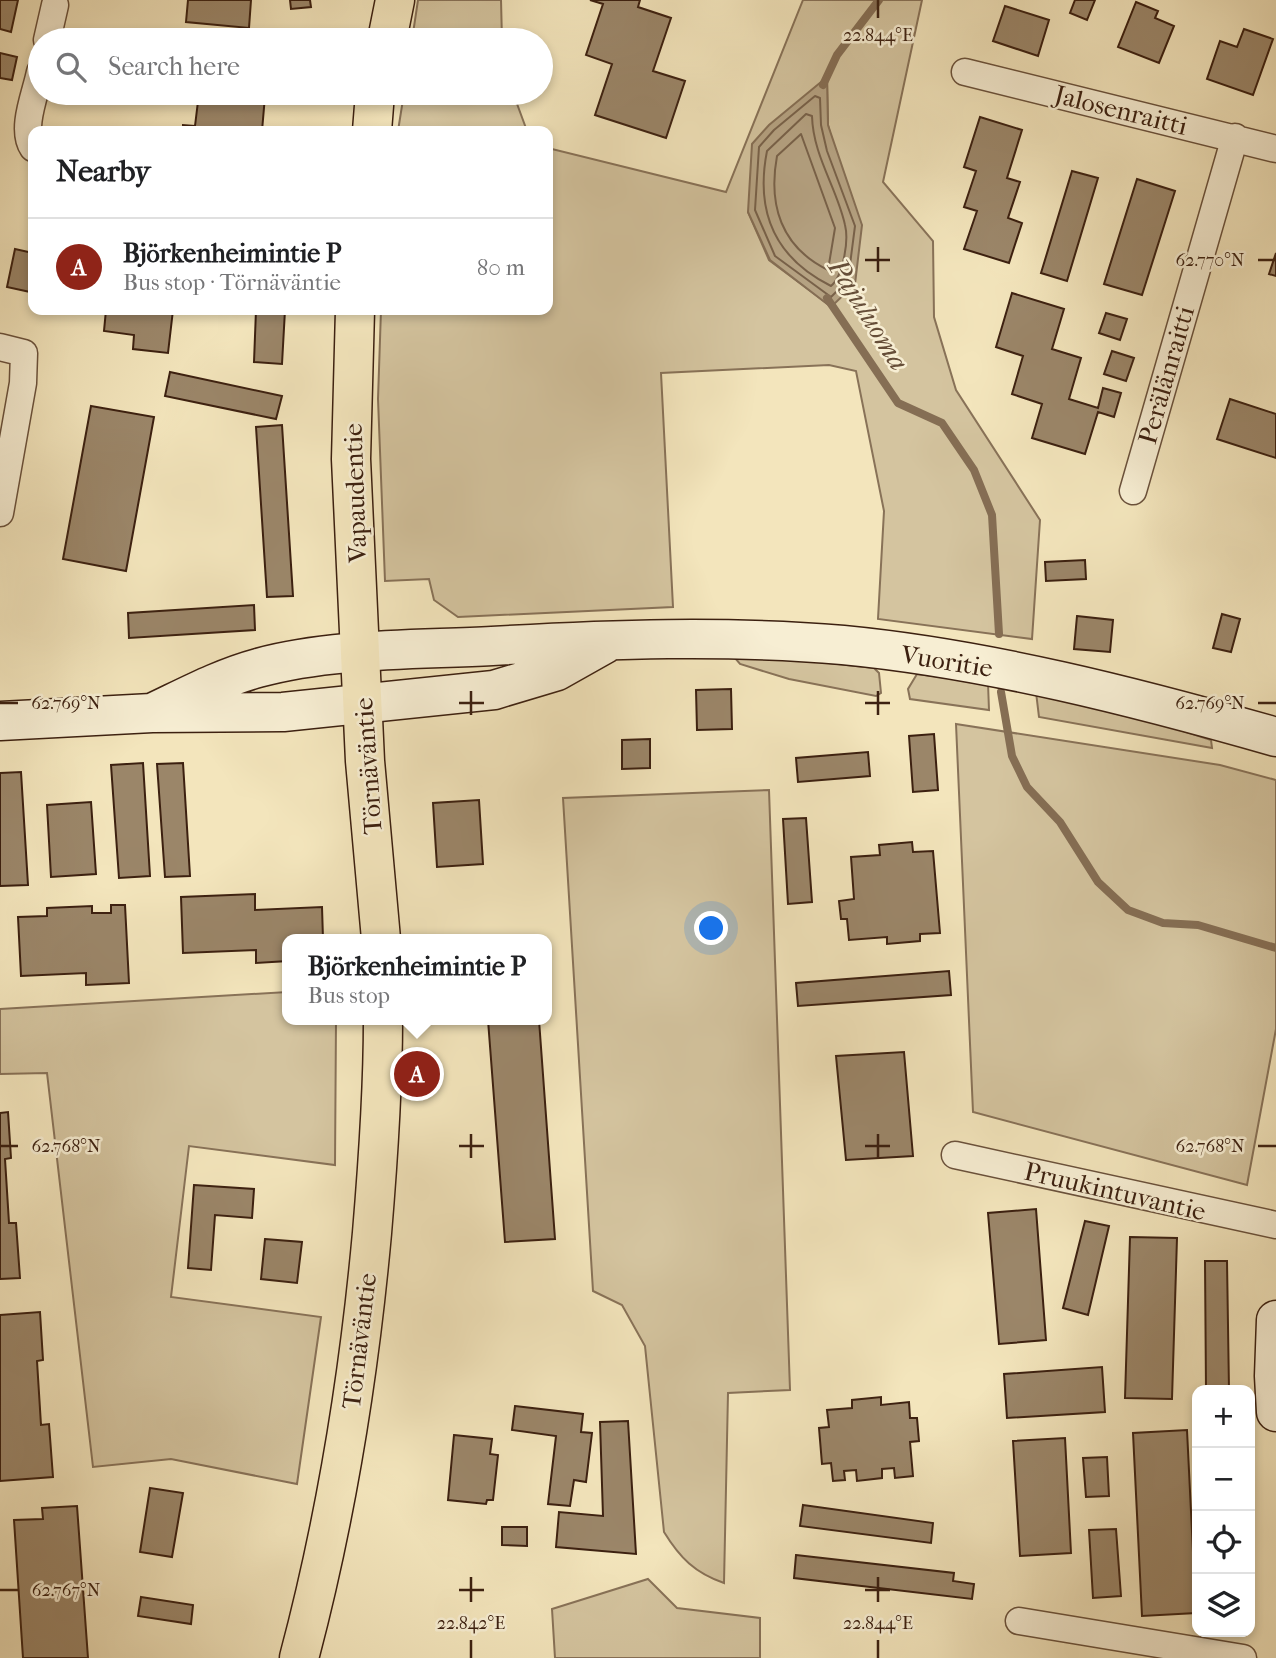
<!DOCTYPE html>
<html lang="en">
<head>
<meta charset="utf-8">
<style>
  :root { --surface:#fff; --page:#f2f2f2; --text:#202124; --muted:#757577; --line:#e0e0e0; --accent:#8f2418 }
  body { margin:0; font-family:"IM FELL French Canon",serif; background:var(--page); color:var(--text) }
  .controls { position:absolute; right:21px; bottom:21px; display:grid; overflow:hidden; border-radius:14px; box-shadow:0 4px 10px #0003 }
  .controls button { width:63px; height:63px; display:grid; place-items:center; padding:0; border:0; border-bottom:2px solid var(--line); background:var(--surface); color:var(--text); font:35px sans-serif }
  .you { position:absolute; left:712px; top:929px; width:24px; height:24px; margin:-18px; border:5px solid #fff; border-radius:50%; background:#1a73e8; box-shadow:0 0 0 10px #1a73e833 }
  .badge { display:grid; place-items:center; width:46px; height:46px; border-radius:50%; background:var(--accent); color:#fff; font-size:23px; font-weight:700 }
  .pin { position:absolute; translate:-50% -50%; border:4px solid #fff; box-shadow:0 2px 7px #0006 }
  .popup { position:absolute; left:282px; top:934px; width:270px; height:91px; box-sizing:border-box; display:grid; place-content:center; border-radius:14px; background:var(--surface); filter:drop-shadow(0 2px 5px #0005); font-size:23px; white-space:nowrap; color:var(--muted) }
  .popup b { font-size:26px; color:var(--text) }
  .popup::after { content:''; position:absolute; left:50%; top:100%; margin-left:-14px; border:14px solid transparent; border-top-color:var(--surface) }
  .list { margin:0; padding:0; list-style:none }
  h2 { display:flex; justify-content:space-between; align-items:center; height:91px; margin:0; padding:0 28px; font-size:30px }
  h2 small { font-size:23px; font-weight:400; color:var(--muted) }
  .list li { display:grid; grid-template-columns:46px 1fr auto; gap:21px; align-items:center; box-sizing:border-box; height:98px; padding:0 28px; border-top:2px solid var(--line) }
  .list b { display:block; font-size:26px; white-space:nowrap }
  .list p { margin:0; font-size:23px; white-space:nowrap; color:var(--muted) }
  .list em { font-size:23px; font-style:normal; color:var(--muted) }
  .icon { flex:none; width:38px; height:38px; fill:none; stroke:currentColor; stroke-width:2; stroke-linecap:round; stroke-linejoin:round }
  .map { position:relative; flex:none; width:1276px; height:1658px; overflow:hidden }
  .search { position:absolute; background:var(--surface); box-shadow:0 4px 10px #0003; left:28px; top:28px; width:525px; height:77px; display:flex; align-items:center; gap:18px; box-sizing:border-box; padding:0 24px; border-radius:38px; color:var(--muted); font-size:26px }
  .panel { position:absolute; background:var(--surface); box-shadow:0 4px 10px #0003; left:28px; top:126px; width:525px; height:189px; border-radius:14px }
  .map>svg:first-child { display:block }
  .green { fill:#d4c49f; stroke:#887258; stroke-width:2; fill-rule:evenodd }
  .water { fill:#b5a282; stroke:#856e54; stroke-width:2 }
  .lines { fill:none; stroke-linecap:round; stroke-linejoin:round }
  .shore { stroke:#786149; stroke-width:2 }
  .stream { stroke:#856e54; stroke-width:8 }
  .building { fill:#9b8669; stroke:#3c2010; stroke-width:2 }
  .street-casing { stroke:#6a513b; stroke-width:29 }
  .secondary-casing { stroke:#3c2010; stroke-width:41 }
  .primary-casing { stroke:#3c2010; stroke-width:41 }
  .street { stroke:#f7eed3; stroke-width:26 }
  .secondary { stroke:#f7eed3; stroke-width:38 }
  .primary { stroke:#f3e5bc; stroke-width:38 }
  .ticks { fill:none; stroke:#3c2010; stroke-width:2.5 }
  .labels { text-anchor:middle; stroke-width:5; stroke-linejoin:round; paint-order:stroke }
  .street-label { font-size:26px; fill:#3c2010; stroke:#f7eed3 }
  .water-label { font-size:28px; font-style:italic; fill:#664e38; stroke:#f7eed3 }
  .ticks-label { font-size:18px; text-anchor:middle; fill:#3c2010; stroke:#f7eed3; stroke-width:5; stroke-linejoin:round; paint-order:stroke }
</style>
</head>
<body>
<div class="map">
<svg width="1276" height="1658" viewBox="0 0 1276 1658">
  <rect width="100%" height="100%" fill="#f3e5bc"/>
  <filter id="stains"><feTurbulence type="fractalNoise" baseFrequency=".00286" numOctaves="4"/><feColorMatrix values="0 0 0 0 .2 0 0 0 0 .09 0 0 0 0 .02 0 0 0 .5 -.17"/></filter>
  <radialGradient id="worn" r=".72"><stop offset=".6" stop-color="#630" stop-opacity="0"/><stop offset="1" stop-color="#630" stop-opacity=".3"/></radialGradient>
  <path class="green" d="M 418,0 L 501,0 L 502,40 L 412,40 Z
    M 803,0 L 922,0 L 883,182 L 933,241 L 934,317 L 956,390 L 1040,520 L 1032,639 L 878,619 L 884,511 L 856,371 L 829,365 L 661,373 L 673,607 L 458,617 L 434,600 L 429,579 L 385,581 L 378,399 L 381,310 L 548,310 L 548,148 L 726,192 ZM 827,78 L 828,125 L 834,149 L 832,307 L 769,260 L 748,212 Z
    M 404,93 L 513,93 L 527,131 L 398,131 Z
    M 735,658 L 801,660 L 874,668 L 879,673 L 881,693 L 876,696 L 789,679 L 740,664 Z
    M 917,674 L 988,683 L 989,710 L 910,699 L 908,689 Z
    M 1036,692 L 1128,713 L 1211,740 L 1212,748 L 1039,717 Z
    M 956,724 L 1220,765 L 1276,780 L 1276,1029 L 1247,1185 L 973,1112 Z
    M 769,790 L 790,1390 L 728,1393 L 724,1583 C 695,1573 680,1558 664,1532 L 645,1346 L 622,1305 L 593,1291 L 563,798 Z
    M 287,992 L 288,1020 L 336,1020 L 335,1165 L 189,1146 L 171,1297 L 321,1317 L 297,1484 L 171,1459 L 93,1467 L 47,1073 L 0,1074 L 0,1009 Z
    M 648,1579 L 677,1608 L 760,1618 L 760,1658 L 555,1658 L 552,1609 Z"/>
  <path class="water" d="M 827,77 L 828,125 L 862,225 L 855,284 L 831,307 L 770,260 L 748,212 L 752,144 L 769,125 Z"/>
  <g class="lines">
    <path class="shore" d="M 815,96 L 820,98 L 821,125 L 827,151 L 855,226 L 848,280 L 831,297 L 775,256 L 755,210 L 759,147 L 774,130 Z
      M 806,114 L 812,116 C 813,156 837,188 845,225 C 849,241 843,276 831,286 C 775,258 755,212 767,151 Z
      M 801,134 L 835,228 L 828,270 C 781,247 768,205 777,156 Z"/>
    <path class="stream" d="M 823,85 L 837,55 L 879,0
      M 827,298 L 898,403 L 942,423 L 974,470 L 992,515 L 999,634
      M 1001,692 L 1012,756 L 1027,787 L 1060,822 L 1098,882 L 1128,910 L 1163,923 L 1198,925 L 1276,948"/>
  </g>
  <path class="building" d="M 0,0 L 18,0 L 11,32 L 0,29 Z
    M 188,0 L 251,0 L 249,28 L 186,22 Z
    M 290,0 L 310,0 L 311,7 L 291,9 Z
    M 590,0 L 640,0 L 638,7 L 671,18 L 653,71 L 685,81 L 666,138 L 595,115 L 612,64 L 586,55 L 603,4 Z
    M 1075,0 L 1095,0 L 1087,20 L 1070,13 Z
    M 1136,2 L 1158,11 L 1155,18 L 1174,26 L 1159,63 L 1118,47 Z
    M 1005,6 L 1049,20 L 1038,56 L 993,41 Z
    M 1244,29 L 1273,39 L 1253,95 L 1207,79 L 1220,41 L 1237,47 Z
    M 0,53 L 17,57 L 12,80 L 0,78 Z
    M 199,93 L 276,93 L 275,97 L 265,96 L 262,131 L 183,131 L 183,125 L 195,126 Z
    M 980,117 L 1022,130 L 1007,178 L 1020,182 L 1008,218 L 1022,223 L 1009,263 L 964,249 L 977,211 L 964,207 L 976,171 L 964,167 Z
    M 1072,171 L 1098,178 L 1067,281 L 1041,273 Z
    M 1137,179 L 1175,191 L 1142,295 L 1104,284 Z
    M 15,249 L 33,253 L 30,292 L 7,287 Z
    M 1276,253 L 1276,276 L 1269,274 Z
    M 1012,293 L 1064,309 L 1052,349 L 1081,358 L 1069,399 L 1098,408 L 1103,388 L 1121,393 L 1114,417 L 1098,412 L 1085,454 L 1032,438 L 1042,404 L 1012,394 L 1023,356 L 996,347 Z
    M 106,310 L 173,310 L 168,353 L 133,349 L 134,335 L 104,331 Z
    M 256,310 L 285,310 L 282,364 L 254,362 Z
    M 1106,313 L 1127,319 L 1120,340 L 1099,333 Z
    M 1112,351 L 1134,358 L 1126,381 L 1104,374 Z
    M 170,372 L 282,396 L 276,419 L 165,396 Z
    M 1230,399 L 1276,414 L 1276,458 L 1217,439 Z
    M 91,406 L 154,417 L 126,571 L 63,559 Z
    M 282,425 L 293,596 L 267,597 L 256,427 Z
    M 1085,560 L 1086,579 L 1046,581 L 1045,562 Z
    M 254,605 L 255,630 L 129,638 L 128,613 Z
    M 1222,614 L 1240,619 L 1231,652 L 1213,648 Z
    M 1077,616 L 1113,620 L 1110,652 L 1074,649 Z
    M 731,689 L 732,729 L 697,730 L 696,690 Z
    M 934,734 L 938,790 L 913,792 L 909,736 Z
    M 650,739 L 650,768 L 622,769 L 622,740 Z
    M 868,752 L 870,776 L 798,782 L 796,758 Z
    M 143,763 L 150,876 L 119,878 L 111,765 Z
    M 183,763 L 190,876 L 165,877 L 157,764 Z
    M 21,772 L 28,885 L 0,886 L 0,773 Z
    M 479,800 L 483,864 L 437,867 L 433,803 Z
    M 91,802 L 96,874 L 51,877 L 47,805 Z
    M 806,818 L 812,902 L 788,904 L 783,819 Z
    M 912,842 L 913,852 L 933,851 L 940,933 L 920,934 L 920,941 L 887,944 L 887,937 L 849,940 L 847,919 L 841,919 L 839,901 L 854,899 L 851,857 L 880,855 L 879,845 Z
    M 255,894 L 255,910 L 322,907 L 323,939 L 288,939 L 288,961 L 256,963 L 256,950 L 183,953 L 181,897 Z
    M 111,905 L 125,905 L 129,983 L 86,985 L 86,973 L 21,976 L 18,917 L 47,916 L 47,908 L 92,906 L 92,913 L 111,913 Z
    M 949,971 L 951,995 L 798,1006 L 796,983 Z
    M 488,1020 L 539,1020 L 555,1239 L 505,1242 Z
    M 904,1052 L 913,1156 L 846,1160 L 836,1056 Z
    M 8,1112 L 11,1158 L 5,1159 L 9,1223 L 16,1223 L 20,1278 L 0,1279 L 0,1113 Z
    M 194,1185 L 254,1189 L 252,1218 L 215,1215 L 211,1270 L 188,1268 Z
    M 1036,1209 L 1046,1340 L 999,1344 L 988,1213 Z
    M 1085,1221 L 1109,1226 L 1088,1315 L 1063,1308 Z
    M 1130,1237 L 1177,1238 L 1172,1399 L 1125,1398 Z
    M 265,1239 L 302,1242 L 297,1283 L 261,1279 Z
    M 1205,1261 L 1227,1261 L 1229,1390 L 1206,1390 Z
    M 40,1312 L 43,1360 L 37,1361 L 41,1425 L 49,1424 L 53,1477 L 0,1481 L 0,1315 Z
    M 1102,1367 L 1105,1412 L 1007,1418 L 1004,1374 Z
    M 881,1397 L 881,1405 L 909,1402 L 910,1418 L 917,1418 L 919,1441 L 910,1442 L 913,1476 L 895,1478 L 894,1468 L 882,1469 L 882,1478 L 857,1481 L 856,1470 L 844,1471 L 845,1480 L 833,1481 L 831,1463 L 822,1464 L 819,1428 L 829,1427 L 827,1410 L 852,1408 L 852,1400 Z
    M 515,1406 L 583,1414 L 581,1432 L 592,1433 L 586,1482 L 574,1480 L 570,1506 L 548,1504 L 556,1436 L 512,1430 Z
    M 628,1421 L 636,1554 L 556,1547 L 559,1512 L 603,1516 L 600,1422 Z
    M 1187,1430 L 1196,1613 L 1142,1616 L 1133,1433 Z
    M 454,1435 L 492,1439 L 490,1454 L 498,1455 L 493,1500 L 487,1500 L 486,1504 L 448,1500 Z
    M 1065,1438 L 1071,1553 L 1020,1556 L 1013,1441 Z
    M 1107,1457 L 1109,1496 L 1086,1497 L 1083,1458 Z
    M 150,1488 L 183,1493 L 172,1557 L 140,1552 Z
    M 803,1505 L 933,1523 L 931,1543 L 800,1526 Z
    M 77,1506 L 88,1658 L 23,1658 L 14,1520 L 43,1519 L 42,1508 Z
    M 502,1527 L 527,1527 L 527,1546 L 502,1545 Z
    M 1116,1529 L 1121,1596 L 1093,1598 L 1089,1530 Z
    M 796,1555 L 954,1573 L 953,1581 L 974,1584 L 972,1599 L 794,1578 Z
    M 141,1597 L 193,1605 L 191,1624 L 138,1616 Z"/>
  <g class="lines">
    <defs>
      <path id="street" d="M 47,40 L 55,5
        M 965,72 L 1276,149
        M 33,148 C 20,129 36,93 40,72
        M 0,347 L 24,353 L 23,383 L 0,513
        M 1133,491 L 1235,137
        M 955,1155 L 1276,1225
        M 1019,1621 L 1243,1658"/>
      <path id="secondary" d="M 152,713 C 186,697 221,678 258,668 C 330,648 417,650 492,646 C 609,639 727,635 843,645 C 988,659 1136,697 1276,737
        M 0,721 L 152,713 L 283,712 L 494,690 L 557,671 L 605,644
        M 1276,1320 L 1274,1376 L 1276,1412"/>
      <path id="primary" d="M 387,40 L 395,0
        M 372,131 L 375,93
        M 355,310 L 351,459 L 365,761 L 381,939
        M 299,1658 C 336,1519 359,1376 372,1233 C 378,1162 383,1091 383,1020"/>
    </defs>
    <use href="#street" class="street-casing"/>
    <use href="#secondary" class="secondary-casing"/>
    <use href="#primary" class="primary-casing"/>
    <use href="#street" class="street"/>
    <use href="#secondary" class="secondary"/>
    <use href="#primary" class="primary"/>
  </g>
  <path class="ticks" d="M 878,0 L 878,18M 878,247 L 878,272M 865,260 L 890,260M 1258,260 L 1276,260M 471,691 L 471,715M 878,691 L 878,715M 0,703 L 18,703M 459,703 L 484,703M 865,703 L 890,703M 1258,703 L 1276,703M 471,1134 L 471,1158M 878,1134 L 878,1158M 0,1146 L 18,1146M 459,1146 L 484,1146M 865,1146 L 890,1146M 1258,1146 L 1276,1146M 471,1577 L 471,1602M 878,1577 L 878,1602M 0,1590 L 18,1590M 459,1590 L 484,1590M 865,1590 L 890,1590M 471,1640 L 471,1658M 878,1640 L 878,1658"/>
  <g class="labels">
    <g class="street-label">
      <text transform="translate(1121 110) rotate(14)" y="9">Jalosenraitti</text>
      <text transform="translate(1166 375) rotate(-74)" y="9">Perälänraitti</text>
      <text transform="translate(355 493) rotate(-92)" y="9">Vapaudentie</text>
      <text transform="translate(947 661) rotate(9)" y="9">Vuoritie</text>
      <text transform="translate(368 766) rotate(-94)" y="9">Törnäväntie</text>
      <text transform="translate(1115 1191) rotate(13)" y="9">Pruukintuvantie</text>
      <text transform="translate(359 1341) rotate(-83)" y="9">Törnäväntie</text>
    </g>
    <g class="water-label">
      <text transform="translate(869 314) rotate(58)" y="10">Pajuluoma</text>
    </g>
  </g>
  <g class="ticks-label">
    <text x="878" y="41">22.844°E</text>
    <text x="1210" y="266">62.770°N</text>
    <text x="66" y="709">62.769°N</text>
    <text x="1210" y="709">62.769°N</text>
    <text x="66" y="1152">62.768°N</text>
    <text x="1210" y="1152">62.768°N</text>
    <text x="66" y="1596">62.767°N</text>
    <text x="471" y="1629">22.842°E</text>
    <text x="878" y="1629">22.844°E</text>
  </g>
  <rect width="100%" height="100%" filter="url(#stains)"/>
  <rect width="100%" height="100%" fill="url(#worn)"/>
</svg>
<div class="controls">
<button>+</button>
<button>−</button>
<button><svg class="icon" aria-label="locate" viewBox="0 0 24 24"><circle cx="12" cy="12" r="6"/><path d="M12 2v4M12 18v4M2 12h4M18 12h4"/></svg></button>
<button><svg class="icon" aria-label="layers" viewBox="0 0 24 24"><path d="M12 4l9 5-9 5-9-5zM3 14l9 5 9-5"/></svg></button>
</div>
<div class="you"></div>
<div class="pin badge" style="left:417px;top:1074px">A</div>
<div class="popup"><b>Björkenheimintie P</b>Bus stop</div>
<div class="search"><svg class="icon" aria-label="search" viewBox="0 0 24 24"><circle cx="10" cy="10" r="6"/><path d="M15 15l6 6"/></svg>Search here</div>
<section class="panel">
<h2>Nearby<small></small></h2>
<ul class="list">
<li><span class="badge">A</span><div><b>Björkenheimintie P</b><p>Bus stop · Törnäväntie</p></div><em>80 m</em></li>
</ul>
</section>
</div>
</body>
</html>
